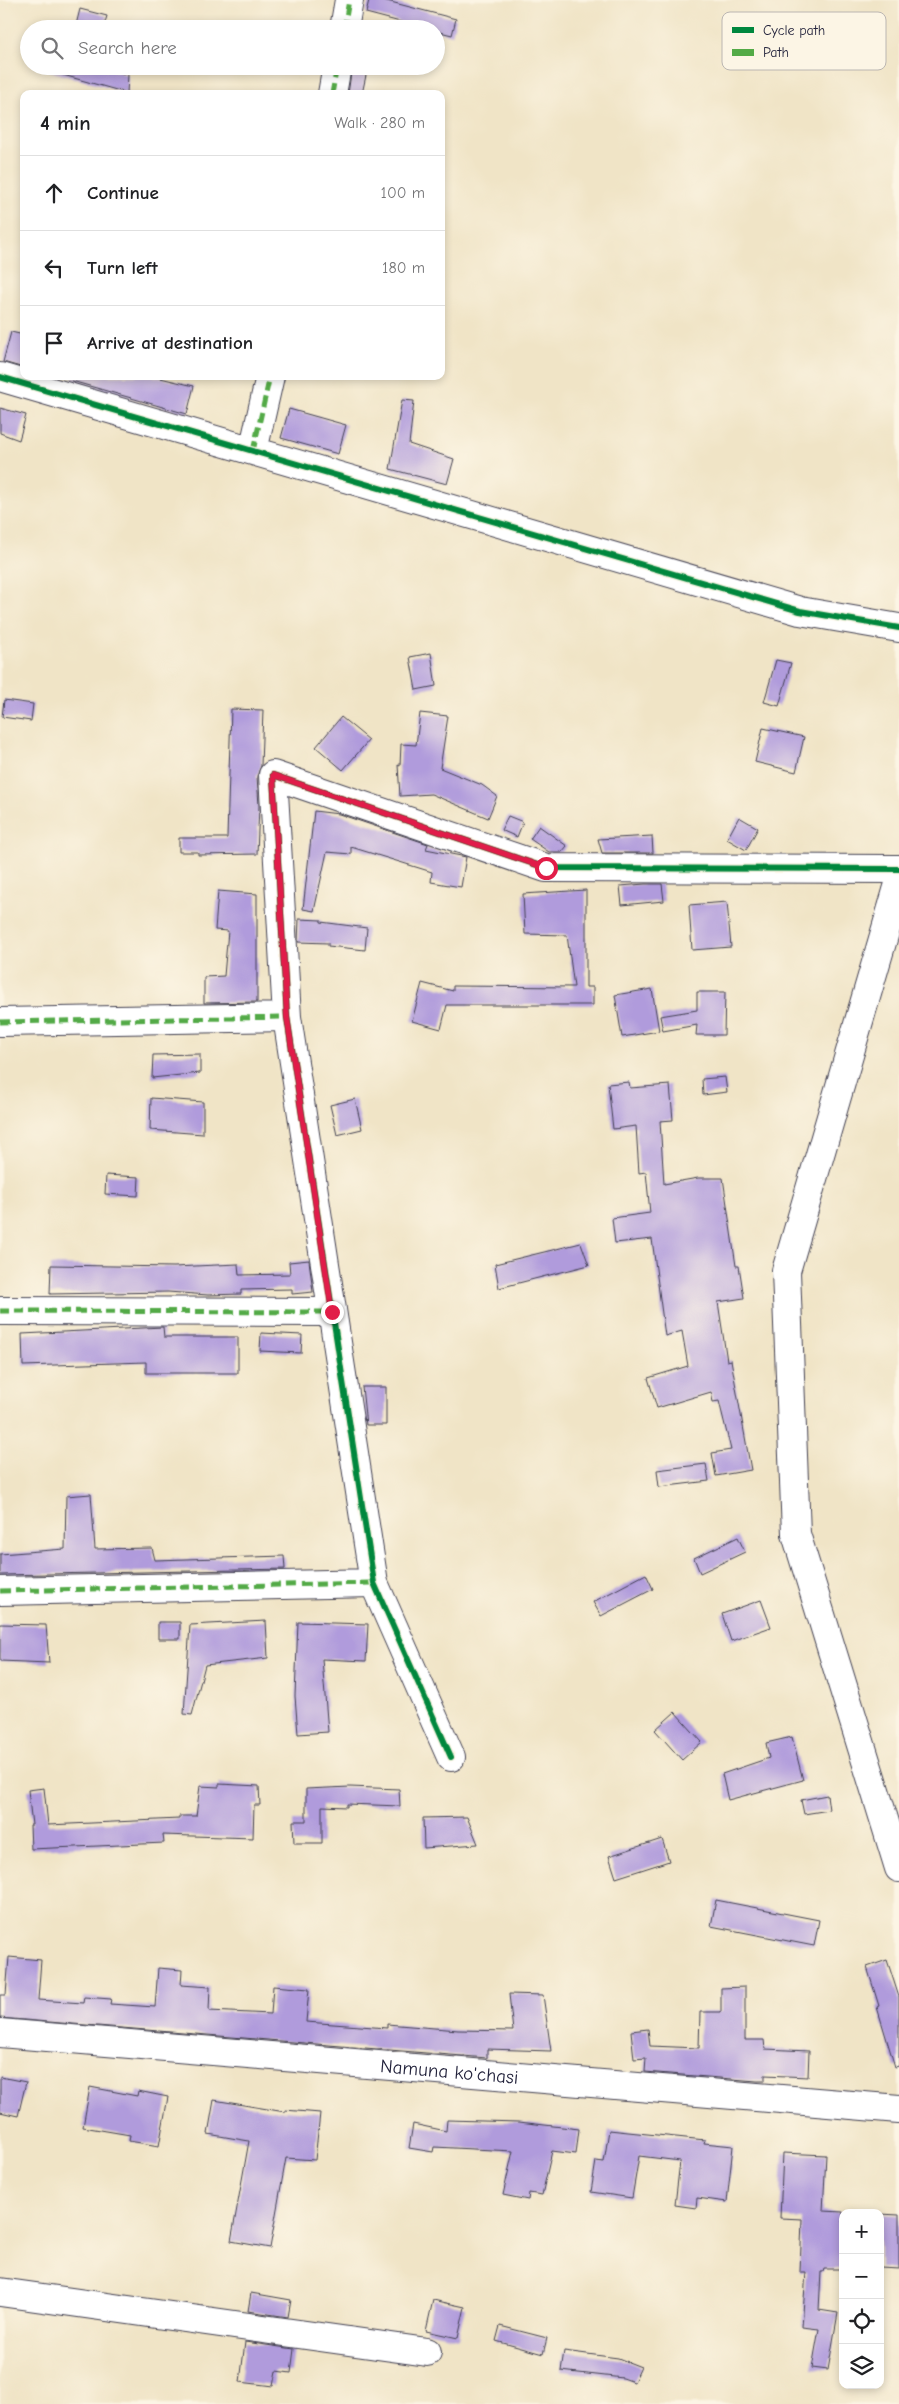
<!DOCTYPE html>
<html lang="en">
<head>
<meta charset="utf-8">
<style>
  :root { --surface:#fff; --page:#f2f2f2; --text:#202124; --muted:#757577; --line:#e0e0e0 }
  body { margin:0; font-family:"Comic Neue",sans-serif; background:var(--page); color:var(--text) }
  .controls { position:absolute; right:15px; bottom:15px; display:grid; overflow:hidden; border-radius:10px; box-shadow:0 2px 8px #0003 }
  .controls button { width:45px; height:45px; display:grid; place-items:center; padding:0; border:0; border-bottom:1px solid var(--line); background:var(--surface); color:var(--text); font:25px sans-serif }
  .stop { position:absolute; width:15px; height:15px; margin:-11px; border:4px solid #e11d48; border-radius:50%; background:#fff }
  .stop.end { background:#e11d48; border-color:#fff; box-shadow:0 1px 5px #0008 }
  .list { margin:0; padding:0; list-style:none }
  h2 { display:flex; justify-content:space-between; align-items:center; height:65px; margin:0; padding:0 20px; font-size:21px }
  h2 small { font-size:16px; font-weight:400; color:var(--muted) }
  .list li { display:grid; grid-template-columns:32px 1fr auto; gap:15px; align-items:center; box-sizing:border-box; height:75px; padding:0 20px; border-top:1px solid var(--line) }
  .list b { display:block; font-size:19px; white-space:nowrap }
  .list em { font-size:16px; font-style:normal; color:var(--muted) }
  .icon { flex:none; width:28px; height:28px; fill:none; stroke:currentColor; stroke-width:2; stroke-linecap:round; stroke-linejoin:round }
  .map { position:relative; flex:none; width:899px; height:2404px; overflow:hidden }
  .search { position:absolute; background:var(--surface); box-shadow:0 2px 8px #0003; left:20px; top:20px; width:425px; height:55px; display:flex; align-items:center; gap:12px; box-sizing:border-box; padding:0 18px; border-radius:28px; color:var(--muted); font-size:19px }
  .panel { position:absolute; background:var(--surface); box-shadow:0 2px 8px #0003; left:20px; top:90px; width:425px; height:290px; border-radius:10px }
  .map>svg:first-child { display:block }
  .building { fill:#b09bdc }
  .lines { fill:none; stroke-linecap:round; stroke-linejoin:round }
  .minor-casing { stroke:#413f50; stroke-width:30 }
  .major-casing { stroke:#413f50; stroke-width:30 }
  .minor { stroke:#fff; stroke-width:28 }
  .major { stroke:#fff; stroke-width:28 }
  .quiet { stroke:#53aa46; stroke-width:5; stroke-dasharray:10 5; stroke-linecap:butt }
  .cycleway-casing { stroke:#fcf5e5; stroke-width:9 }
  .cycleway { stroke:#00873e; stroke-width:6 }
  .route { stroke:#e11d48; stroke-width:6 }
  .labels { text-anchor:middle; stroke-width:4; stroke-linejoin:round; paint-order:stroke }
  .street-label { font-size:19px; fill:#22223b; stroke:#fcf5e5 }
  .key { fill:#fcf5e5; stroke:#bbb6b2; stroke-width:1 }
  .key-label { font-size:14px; fill:#22223b }
</style>
</head>
<body>
<div class="map">
<svg width="899" height="2404" viewBox="0 0 899 2404">
  <rect width="100%" height="100%" fill="#fcf5e5"/>
  <filter id="ink" filterUnits="userSpaceOnUse"><feTurbulence type="fractalNoise" baseFrequency=".02" numOctaves="2"/><feDisplacementMap in="SourceGraphic" scale="10" xChannelSelector="R" yChannelSelector="G"/><feConvolveMatrix kernelMatrix="1 2 1 2 8 2 1 2 1" color-interpolation-filters="sRGB"/></filter>
  <filter id="wash" filterUnits="userSpaceOnUse"><feTurbulence type="fractalNoise" baseFrequency=".0096" numOctaves="4" result="noise"/><feDisplacementMap in="SourceGraphic" scale="20" xChannelSelector="R" yChannelSelector="G"/><feGaussianBlur stdDeviation="1.12" result="paint"/><feColorMatrix in="noise" values="0 0 0 0 0 0 0 0 0 0 0 0 0 0 0 0 0 1.4 0 .05"/><feComposite in="paint" operator="in"/></filter>
  <g filter="url(#wash)">
    <rect width="100%" height="100%" fill="#f0e4c6"/>
    <g id="blocks">
      <path class="building" d="M 369,0 L 383,0 L 456,19 L 452,35 L 436,31 L 436,29 L 427,29 L 366,13 Z
        M 80,9 L 107,16 L 103,29 L 75,29 Z
        M 49,66 L 100,66 L 128,75 L 127,93 L 49,71 Z
        M 352,66 L 368,66 L 362,94 L 348,94 Z
        M 11,332 L 24,335 L 24,368 L 3,362 Z
        M 73,376 L 152,376 L 194,386 L 187,414 L 72,381 Z
        M 402,400 L 414,401 L 409,444 L 454,459 L 447,484 L 390,469 Z
        M 0,408 L 26,415 L 19,440 L 0,433 Z
        M 289,409 L 346,425 L 338,454 L 281,438 Z
        M 431,653 L 436,686 L 416,690 L 410,657 Z
        M 776,660 L 791,663 L 779,706 L 764,702 Z
        M 4,700 L 33,704 L 31,721 L 2,717 Z
        M 231,709 L 263,710 L 261,766 L 257,776 L 259,806 L 257,854 L 198,855 L 198,852 L 179,852 L 179,838 L 227,838 Z
        M 420,713 L 448,716 L 440,768 L 482,785 L 497,796 L 488,818 L 431,794 L 400,796 L 398,765 L 400,766 L 401,744 L 416,745 Z
        M 341,717 L 369,740 L 343,770 L 316,747 Z
        M 763,728 L 804,737 L 796,772 L 755,762 Z
        M 314,811 L 339,814 L 428,844 L 426,849 L 466,857 L 461,887 L 431,882 L 432,872 L 351,847 L 351,854 L 327,852 L 314,911 L 303,909 Z
        M 508,816 L 523,822 L 517,837 L 501,830 Z
        M 739,817 L 758,828 L 746,850 L 727,839 Z
        M 539,826 L 567,846 L 562,852 L 549,852 L 530,839 Z
        M 652,836 L 653,853 L 602,853 L 598,839 Z
        M 645,884 L 662,884 L 664,901 L 622,905 L 620,886 Z
        M 586,890 L 586,987 L 593,987 L 593,1005 L 447,1005 L 441,1029 L 412,1021 L 422,983 L 453,991 L 453,986 L 574,987 L 567,935 L 525,934 L 523,894 Z
        M 218,891 L 257,894 L 257,1002 L 204,1003 L 204,977 L 224,976 L 228,931 L 215,930 Z
        M 727,902 L 731,947 L 692,950 L 689,905 Z
        M 299,919 L 321,920 L 321,922 L 367,928 L 365,950 L 328,946 L 328,943 L 298,942 Z
        M 652,989 L 659,1031 L 622,1037 L 615,995 Z
        M 697,992 L 725,992 L 724,1035 L 696,1035 L 697,1025 L 663,1031 L 660,1016 L 697,1010 Z
        M 200,1054 L 200,1073 L 152,1078 L 153,1055 Z
        M 725,1077 L 727,1092 L 703,1095 L 702,1079 Z
        M 629,1082 L 630,1088 L 670,1085 L 673,1120 L 660,1121 L 664,1184 L 698,1178 L 723,1178 L 736,1266 L 739,1266 L 744,1298 L 718,1302 L 727,1361 L 731,1360 L 751,1470 L 716,1476 L 712,1453 L 731,1450 L 719,1401 L 713,1402 L 711,1392 L 657,1408 L 648,1378 L 688,1366 L 682,1331 L 665,1336 L 652,1239 L 615,1243 L 612,1218 L 650,1213 L 646,1172 L 639,1173 L 636,1126 L 613,1129 L 608,1084 Z
        M 151,1098 L 203,1102 L 203,1134 L 150,1130 Z
        M 355,1099 L 362,1129 L 337,1135 L 330,1105 Z
        M 106,1175 L 139,1177 L 138,1196 L 105,1194 Z
        M 581,1243 L 589,1265 L 499,1288 L 495,1264 Z
        M 309,1260 L 313,1292 L 292,1294 L 292,1289 L 241,1290 L 241,1294 L 208,1295 L 168,1292 L 50,1294 L 51,1265 L 174,1267 L 238,1264 L 239,1275 L 290,1274 L 289,1262 Z
        M 163,1327 L 164,1337 L 238,1337 L 238,1373 L 146,1373 L 146,1362 L 23,1366 L 22,1334 Z
        M 261,1333 L 302,1335 L 301,1353 L 260,1351 Z
        M 362,1387 L 386,1387 L 386,1425 L 366,1425 Z
        M 706,1464 L 709,1481 L 659,1487 L 657,1470 Z
        M 91,1494 L 95,1549 L 152,1548 L 155,1560 L 284,1556 L 285,1569 L 0,1575 L 0,1554 L 65,1549 L 66,1496 Z
        M 738,1537 L 745,1552 L 700,1573 L 694,1558 Z
        M 646,1574 L 653,1589 L 601,1616 L 593,1602 Z
        M 761,1600 L 771,1627 L 731,1641 L 722,1614 Z
        M 266,1621 L 268,1658 L 205,1665 L 192,1715 L 184,1714 L 190,1625 Z
        M 158,1622 L 180,1622 L 180,1639 L 158,1639 Z
        M 298,1622 L 368,1624 L 366,1661 L 322,1659 L 328,1732 L 298,1734 L 295,1696 Z
        M 0,1624 L 46,1625 L 49,1663 L 0,1661 Z
        M 675,1712 L 702,1742 L 682,1760 L 655,1730 Z
        M 792,1737 L 803,1780 L 728,1800 L 722,1774 L 769,1758 L 766,1743 Z
        M 219,1784 L 259,1786 L 260,1805 L 254,1805 L 253,1838 L 163,1835 L 164,1843 L 31,1849 L 30,1825 L 32,1825 L 28,1790 L 44,1788 L 48,1825 L 179,1819 L 179,1816 L 196,1816 L 200,1786 L 219,1787 Z
        M 350,1787 L 399,1789 L 400,1806 L 347,1804 L 347,1807 L 322,1806 L 322,1843 L 294,1843 L 293,1821 L 306,1821 L 306,1789 Z
        M 827,1795 L 829,1810 L 804,1814 L 801,1800 Z
        M 467,1817 L 478,1844 L 424,1848 L 423,1818 Z
        M 662,1839 L 669,1861 L 616,1878 L 609,1856 Z
        M 716,1900 L 819,1920 L 814,1946 L 711,1926 Z
        M 9,1957 L 41,1960 L 38,2000 L 83,2003 L 84,1997 L 111,1999 L 110,2004 L 155,2007 L 158,1968 L 182,1970 L 181,1985 L 210,1987 L 209,2011 L 271,2014 L 273,1986 L 309,1989 L 306,2022 L 387,2028 L 387,2024 L 458,2030 L 513,2031 L 509,1994 L 543,1995 L 551,2051 L 487,2049 L 487,2058 L 0,2018 L 0,1995 L 6,1995 Z
        M 887,1960 L 899,1997 L 899,2066 L 895,2067 L 877,2007 L 879,2006 L 867,1967 Z
        M 745,1987 L 745,2040 L 764,2040 L 765,2049 L 809,2051 L 808,2077 L 765,2075 L 765,2081 L 757,2081 L 645,2072 L 646,2058 L 634,2059 L 631,2031 L 648,2029 L 650,2046 L 699,2048 L 700,2012 L 721,2012 L 721,1988 Z
        M 0,2077 L 26,2082 L 18,2116 L 0,2112 Z
        M 90,2087 L 137,2096 L 138,2091 L 168,2097 L 159,2146 L 129,2141 L 130,2135 L 83,2127 Z
        M 214,2100 L 285,2112 L 285,2110 L 320,2113 L 315,2160 L 286,2158 L 270,2248 L 231,2241 L 249,2141 L 208,2134 Z
        M 447,2120 L 519,2122 L 579,2129 L 576,2154 L 552,2151 L 542,2195 L 529,2193 L 528,2200 L 503,2195 L 513,2151 L 434,2147 L 433,2152 L 409,2148 L 413,2124 L 446,2131 Z
        M 609,2130 L 705,2140 L 704,2143 L 733,2146 L 727,2202 L 697,2198 L 696,2208 L 675,2205 L 680,2161 L 639,2156 L 632,2198 L 591,2192 L 596,2161 L 604,2162 Z
        M 783,2153 L 826,2155 L 823,2211 L 843,2212 L 843,2269 L 824,2269 L 823,2272 L 821,2272 L 819,2310 L 838,2313 L 828,2370 L 812,2368 L 819,2329 L 802,2327 L 806,2272 L 800,2272 L 802,2219 L 780,2218 Z
        M 880,2214 L 899,2215 L 899,2269 L 880,2268 Z
        M 251,2293 L 291,2300 L 288,2317 L 248,2311 Z
        M 433,2300 L 465,2307 L 458,2338 L 426,2331 Z
        M 500,2326 L 547,2338 L 543,2354 L 496,2341 Z
        M 245,2342 L 294,2349 L 291,2373 L 276,2371 L 273,2386 L 240,2382 Z
        M 564,2351 L 618,2358 L 641,2367 L 634,2382 L 623,2378 L 561,2371 Z"/>
    </g>
  </g>
  <g filter="url(#ink)">
    <use href="#blocks" fill-opacity="0" stroke="#413f50" stroke-width="1"/>
    <g class="lines">
      <defs>
        <path id="minor" d="M 344,29 L 349,0
          M 332,94 L 337,66
          M 0,377 L 800,611 L 899,628
          M 253,451 L 270,376
          M 0,1022 L 287,1017
          M 0,1311 L 332,1312
          M 0,1591 L 374,1583
          M 451,1757 L 374,1583 L 287,1017 L 273,775 L 546,868 L 899,869
          M 0,2292 L 427,2352"/>
        <g id="major">
          <path d="M 899,884 L 786,1271 L 796,1534 L 899,1868"/>
          <path id="s1" d="M 0,2033 L 899,2109"/>
        </g>
      </defs>
      <use href="#minor" class="minor-casing"/>
      <use href="#major" class="major-casing"/>
      <use href="#minor" class="minor"/>
      <use href="#major" class="major"/>
      <path class="quiet" d="M 344,29 L 349,0
        M 332,94 L 337,66
        M 253,451 L 270,376
        M 0,1022 L 287,1017
        M 0,1311 L 332,1312
        M 0,1591 L 374,1583"/>
      <defs>
        <path id="cycleway" d="M 0,377 L 800,611 L 899,628
          M 451,1757 L 374,1583 L 287,1017 L 273,775 L 546,868 L 899,869"/>
      </defs>
      <use href="#cycleway" class="cycleway-casing"/>
      <use href="#cycleway" class="cycleway"/>
    </g>
  </g>
  <g class="lines" filter="url(#ink)">
    <path class="route" d="M 332,1312 L 287,1017 L 273,775 L 546,868"/>
  </g>
  <g class="labels">
    <g class="street-label">
      <text dy="7" stroke="none"><textPath href="#s1" startOffset="451">Namuna ko'chasi</textPath></text>
    </g>
  </g>
  <rect x="722" y="12" width="164" height="58" rx="8" class="key"/>
  <rect x="732" y="27" width="22" height="6" fill="#00873e"/>
  <rect x="732" y="49" width="22" height="7" fill="#53aa46"/>
  <g class="key-label">
    <text x="763" y="35">Cycle path</text>
    <text x="763" y="57">Path</text>
  </g>
</svg>
<div class="controls">
<button>+</button>
<button>−</button>
<button><svg class="icon" aria-label="locate" viewBox="0 0 24 24"><circle cx="12" cy="12" r="6"/><path d="M12 2v4M12 18v4M2 12h4M18 12h4"/></svg></button>
<button><svg class="icon" aria-label="layers" viewBox="0 0 24 24"><path d="M12 4l9 5-9 5-9-5zM3 14l9 5 9-5"/></svg></button>
</div>
<div class="stop" style="left:546px;top:868px"></div>
<div class="stop end" style="left:332px;top:1312px"></div>
<div class="search"><svg class="icon" aria-label="search" viewBox="0 0 24 24"><circle cx="10" cy="10" r="6"/><path d="M15 15l6 6"/></svg>Search here</div>
<section class="panel">
<h2>4 min<small>Walk · 280 m</small></h2>
<ul class="list">
<li><svg class="icon" aria-label="ahead" viewBox="0 0 24 24"><path d="M12 20V5M6 11l6-6 6 6"/></svg><div><b>Continue</b></div><em>100 m</em></li>
<li><svg class="icon" aria-label="left" viewBox="0 0 24 24"><path d="M17 20v-9H6M10 6l-5 5 5 5"/></svg><div><b>Turn left</b></div><em>180 m</em></li>
<li><svg class="icon" aria-label="arrive" viewBox="0 0 24 24"><path d="M6 21V4h12l-3 4 3 4H6"/></svg><div><b>Arrive at destination</b></div></li>
</ul>
</section>
</div>
</body>
</html>
